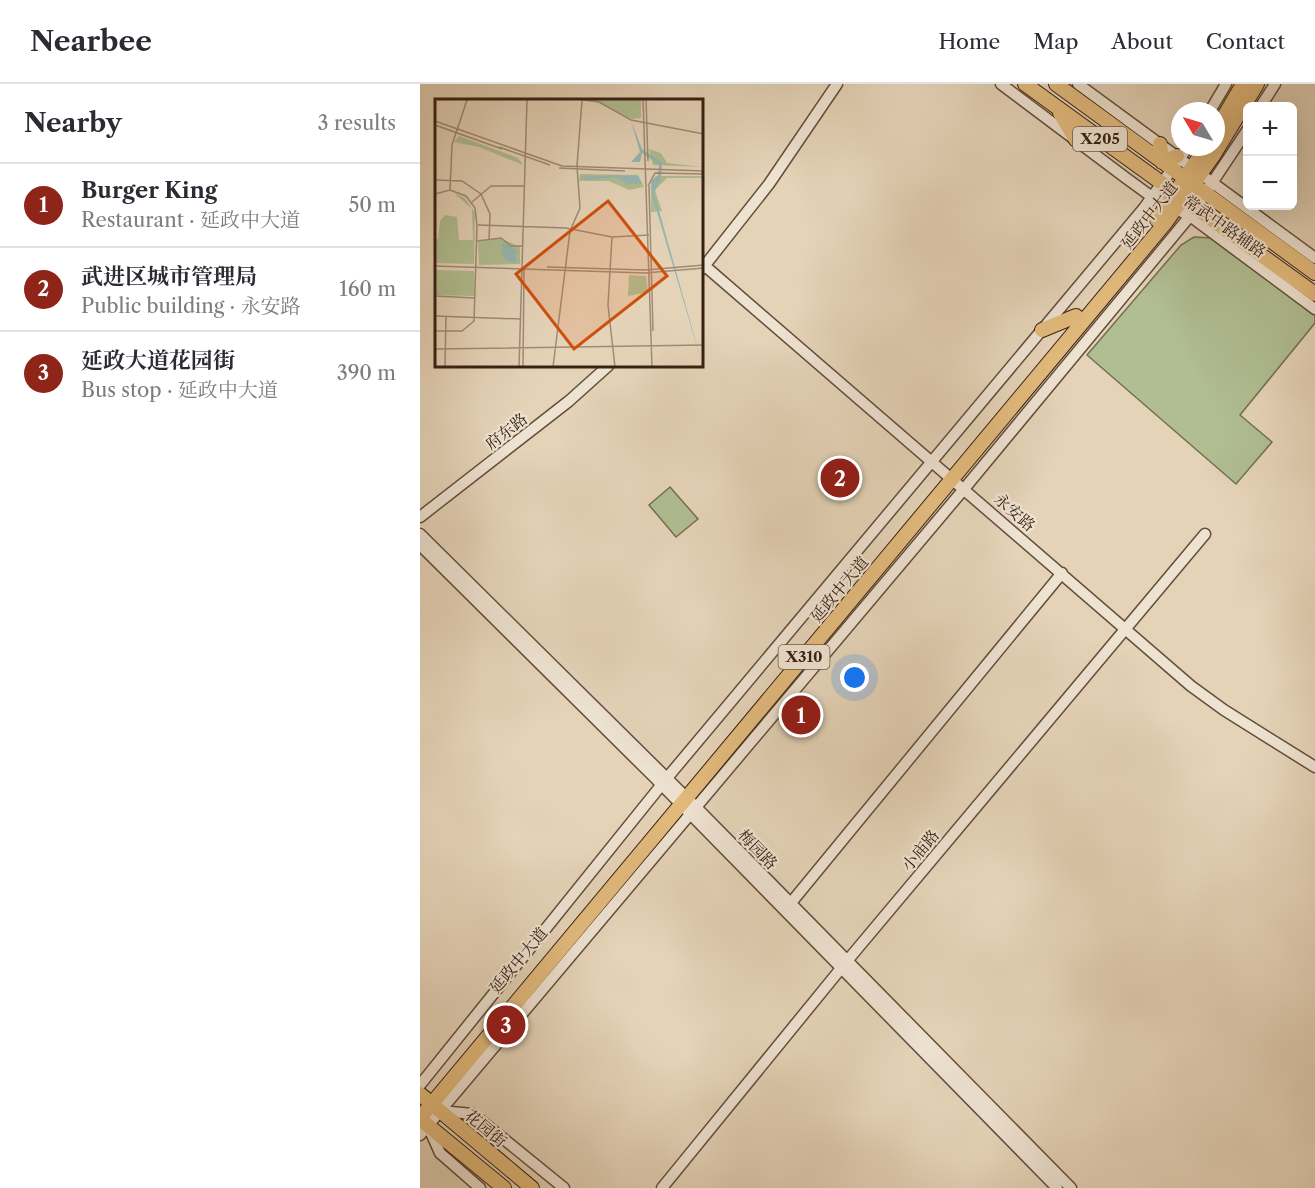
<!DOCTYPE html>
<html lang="en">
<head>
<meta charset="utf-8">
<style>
  :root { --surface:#fff; --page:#f2f2f3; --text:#2b2b33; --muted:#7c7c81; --line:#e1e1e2; --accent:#8f2418 }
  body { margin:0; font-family:"Libre Caslon Text","Noto Serif SC",serif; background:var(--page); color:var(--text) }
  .controls { position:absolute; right:18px; top:18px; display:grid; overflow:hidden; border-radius:9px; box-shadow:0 6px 24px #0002 }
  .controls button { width:54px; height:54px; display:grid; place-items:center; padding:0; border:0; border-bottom:2px solid var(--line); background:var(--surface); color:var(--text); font:30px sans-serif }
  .compass { position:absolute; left:751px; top:18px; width:54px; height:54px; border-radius:50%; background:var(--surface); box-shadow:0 6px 24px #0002; rotate:308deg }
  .you { position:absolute; left:435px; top:594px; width:21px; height:21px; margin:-15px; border:4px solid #fff; border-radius:50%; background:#1a73e8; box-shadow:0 0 0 9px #1a73e833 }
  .badge { display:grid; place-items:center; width:39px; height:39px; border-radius:50%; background:var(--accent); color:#fff; font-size:20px; font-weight:700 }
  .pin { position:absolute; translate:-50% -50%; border:3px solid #fff; box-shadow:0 2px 6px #0006 }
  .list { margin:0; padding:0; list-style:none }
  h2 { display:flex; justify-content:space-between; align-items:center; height:78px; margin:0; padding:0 24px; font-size:26px }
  h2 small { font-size:20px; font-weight:400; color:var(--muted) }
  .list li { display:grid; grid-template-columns:39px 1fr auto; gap:18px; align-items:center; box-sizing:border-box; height:84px; padding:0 24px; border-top:2px solid var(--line) }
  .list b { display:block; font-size:22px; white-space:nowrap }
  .list p { margin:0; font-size:20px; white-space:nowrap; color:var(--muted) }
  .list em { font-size:20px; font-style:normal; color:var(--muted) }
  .map { position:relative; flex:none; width:895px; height:1104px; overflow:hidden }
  header { display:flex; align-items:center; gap:36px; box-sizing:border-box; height:84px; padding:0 30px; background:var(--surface); border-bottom:2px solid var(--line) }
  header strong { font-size:28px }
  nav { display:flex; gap:33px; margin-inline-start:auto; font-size:21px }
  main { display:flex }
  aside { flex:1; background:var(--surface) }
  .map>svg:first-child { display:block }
  .green { fill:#b0be92; stroke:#746f52; stroke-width:1.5 }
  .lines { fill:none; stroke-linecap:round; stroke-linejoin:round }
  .minor-casing { stroke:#634d3c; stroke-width:13 }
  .major-casing { stroke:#382013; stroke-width:16 }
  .minor { stroke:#eee2d1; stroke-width:10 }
  .major { stroke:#e2ba7c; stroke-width:14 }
  .labels { text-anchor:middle; stroke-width:4.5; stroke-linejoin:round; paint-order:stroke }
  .shield { fill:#eee2d1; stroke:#6f5a4c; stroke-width:1.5 }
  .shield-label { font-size:15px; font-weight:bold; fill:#382013 }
  .street-label { font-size:16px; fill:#382013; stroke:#eee2d1 }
  .inset-road { fill:none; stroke:#a08b76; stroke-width:1.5 }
  .view { fill:#ce500d; fill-opacity:0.15; stroke:#ce500d; stroke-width:3 }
  .inset-edge { fill:none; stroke:#382013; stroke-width:3 }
</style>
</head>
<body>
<header>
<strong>Nearbee</strong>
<nav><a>Home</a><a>Map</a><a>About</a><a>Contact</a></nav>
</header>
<main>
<aside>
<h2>Nearby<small>3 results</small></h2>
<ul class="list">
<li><span class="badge">1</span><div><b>Burger King</b><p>Restaurant · 延政中大道</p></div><em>50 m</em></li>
<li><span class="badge">2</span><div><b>武进区城市管理局</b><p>Public building · 永安路</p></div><em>160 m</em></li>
<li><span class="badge">3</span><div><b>延政大道花园街</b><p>Bus stop · 延政中大道</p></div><em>390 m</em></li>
</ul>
</aside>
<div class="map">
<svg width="895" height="1104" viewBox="0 0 895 1104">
  <rect width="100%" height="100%" fill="#e5d3b8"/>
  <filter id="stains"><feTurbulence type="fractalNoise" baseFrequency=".00333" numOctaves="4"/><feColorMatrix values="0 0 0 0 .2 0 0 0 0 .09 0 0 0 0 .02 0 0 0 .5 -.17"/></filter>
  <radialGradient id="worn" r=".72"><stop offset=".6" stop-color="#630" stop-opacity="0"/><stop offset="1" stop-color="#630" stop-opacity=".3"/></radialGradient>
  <path class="green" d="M 774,153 L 792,154 L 895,228 L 895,239 L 820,331 L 852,358 L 816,400 L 667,271 L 761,161 Z
    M 250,403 L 278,435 L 256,453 L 229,421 Z"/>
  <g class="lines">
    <defs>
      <path id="minor" d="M 581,0 L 706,94 L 732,113 L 770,132 L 895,225
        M 658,0 L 895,174
        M 841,22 L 855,0
        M 790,27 L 806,0
        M 285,182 L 771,602 L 804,626 L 895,683
        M 282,185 L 349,100 L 417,0
        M 0,433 L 149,317 L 188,282
        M 0,450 L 276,723 L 651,1104
        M 0,461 L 233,692 L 637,1104
        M 370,820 L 642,489
        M 0,1001 L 247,694 L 724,124 L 768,63
        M 20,1027 L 53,1030 L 144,1104
        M 8,1042 L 20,1069 L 60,1104
        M 0,1051 L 544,405 L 770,132 L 828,45
        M 242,1104 L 427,877 L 785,450"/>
      <path id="major" d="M 605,0 L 895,210
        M 636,0 L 895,189
        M 640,29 L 656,56
        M 796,46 L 823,0
        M 740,60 L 742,78 L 757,72
        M 737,136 L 786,63
        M 622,246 L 656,232
        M 0,1010 L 112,1104
        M 0,1034 L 746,138 L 793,72 L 837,0
        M 0,1035 L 84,1104"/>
    </defs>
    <use href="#minor" class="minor-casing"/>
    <use href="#major" class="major-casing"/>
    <use href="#minor" class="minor"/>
    <use href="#major" class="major"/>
  </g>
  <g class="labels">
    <g class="shield">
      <rect x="653" y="43" width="54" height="24" rx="4.5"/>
      <rect x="358.5" y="561" width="51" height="24" rx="4.5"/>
    </g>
    <g class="shield-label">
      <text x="680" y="60">X205</text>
      <text x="384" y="578">X310</text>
    </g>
    <g class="street-label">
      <text transform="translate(729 131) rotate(-52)" y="6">延政中大道</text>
      <text transform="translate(805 142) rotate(35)" y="6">常武中路辅路</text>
      <text transform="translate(86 347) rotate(-38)" y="6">府东路</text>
      <text transform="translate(595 428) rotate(41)" y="6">永安路</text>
      <text transform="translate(419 505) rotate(-50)" y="6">延政中大道</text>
      <text transform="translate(338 765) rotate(46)" y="6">梅园路</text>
      <text transform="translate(500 766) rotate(-50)" y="6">小庙路</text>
      <text transform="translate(98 876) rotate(-50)" y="6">延政中大道</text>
      <text transform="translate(66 1044) rotate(40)" y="6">花园街</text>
    </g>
  </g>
  <g transform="translate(15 15)">
    <rect width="268" height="268" fill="#e5d3b8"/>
    <path d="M 158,1 L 206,1 L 206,19 L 197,20 ZM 24,37 L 83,59 L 88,66 L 44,48 L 19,43 ZM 214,50 L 226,54 L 232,64 L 268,68 L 218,66 ZM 145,75 L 203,76 L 209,88 L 194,91 L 174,82 L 144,82 ZM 221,77 L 268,77 L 268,79 L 232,79 L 220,91 L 227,112 L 216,113 L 216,82 ZM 19,94 L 30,99 L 40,114 L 39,165 L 0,164 L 0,140 L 3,140 L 5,122 L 10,116 L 22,118 L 24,141 L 38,141 L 37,110 ZM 65,139 L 85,148 L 85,165 L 44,166 L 43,143 ZM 0,171 L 39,172 L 39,197 L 0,196 ZM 194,176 L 211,177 L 213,193 L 193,197 Z" fill="#b0be92"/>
    <path d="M 196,22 L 207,50 L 227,63 L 226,79 L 219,94 L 268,268 L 217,96 L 217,81 L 223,77 L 224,66 L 207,54 L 205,63 L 196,63 L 205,53 ZM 177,76 L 203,77 L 207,84 L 193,85 L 181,78 L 151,81 L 146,78 ZM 69,144 L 82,152 L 81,164 L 71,162 L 66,152 L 69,147 L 65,147 Z" fill="#96b7b3"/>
    <path class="inset-road" d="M 149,1 L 164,3 L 196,21 L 269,35M 208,1 L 217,268M 211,1 L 213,62M 0,22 L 127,67 L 269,72M 0,26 L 67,50M 64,48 L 115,66M 124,69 L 190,72M 0,81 L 27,82 L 46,95 L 55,115 L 54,141M 213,87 L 220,74 L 269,75M 214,87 L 218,232M 15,91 L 17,46 L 32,1M 0,95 L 15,91 L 31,97 L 40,109 L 42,126 L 39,222 L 27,232 L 0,232M 37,103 L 56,87 L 89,87M 43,126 L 131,129 L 177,138 L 214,136M 177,138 L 173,206 L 180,268M 42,142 L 66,139 L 76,147 L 87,147M 0,167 L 210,174 L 269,169M 112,168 L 210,171 L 269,166M 0,197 L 40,199M 0,217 L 85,220M 0,250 L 269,246M 10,268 L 11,217M 84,268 L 92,1M 88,268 L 89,171M 118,268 L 135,132 L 145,109 L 142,67 L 147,1"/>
    <path class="view" d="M 173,102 L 232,177 L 139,250 L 81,175 Z"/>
    <rect width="268" height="268" class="inset-edge"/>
  </g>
  <rect width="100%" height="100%" filter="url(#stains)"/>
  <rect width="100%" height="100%" fill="url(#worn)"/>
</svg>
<div class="controls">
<button>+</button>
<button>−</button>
</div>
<svg class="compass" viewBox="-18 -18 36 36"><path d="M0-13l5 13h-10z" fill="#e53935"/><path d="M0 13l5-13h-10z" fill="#7c7c81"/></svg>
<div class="you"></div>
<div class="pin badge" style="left:381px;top:631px">1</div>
<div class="pin badge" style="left:420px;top:394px">2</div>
<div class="pin badge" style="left:86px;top:941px">3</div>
</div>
</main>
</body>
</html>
